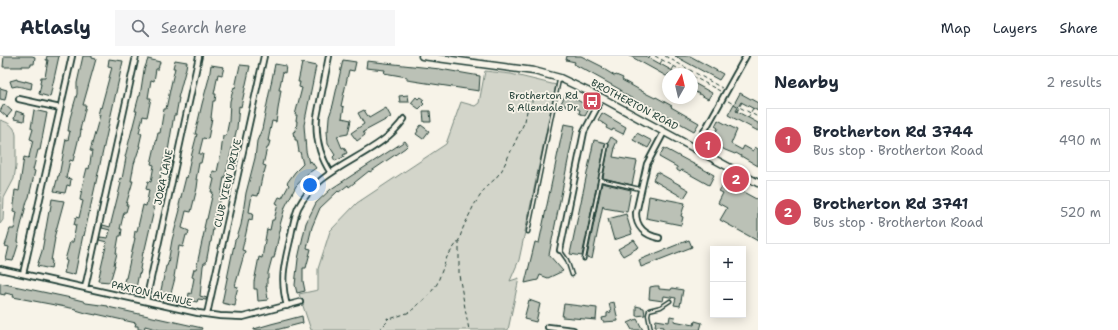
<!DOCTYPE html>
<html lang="en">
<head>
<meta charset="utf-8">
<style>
  :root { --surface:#fff; --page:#f6f6f7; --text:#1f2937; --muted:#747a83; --line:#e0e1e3; --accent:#d1495b }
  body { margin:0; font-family:"Shantell Sans",sans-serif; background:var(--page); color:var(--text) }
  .controls { position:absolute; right:12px; bottom:12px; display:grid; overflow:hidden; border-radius:0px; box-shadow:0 2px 10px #0003 }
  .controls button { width:36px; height:36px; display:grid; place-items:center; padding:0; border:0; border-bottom:1px solid var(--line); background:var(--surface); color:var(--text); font:20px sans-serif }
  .compass { position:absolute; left:662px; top:12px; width:36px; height:36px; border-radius:50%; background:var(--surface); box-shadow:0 2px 10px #0003; rotate:8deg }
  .you { position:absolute; left:310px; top:129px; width:14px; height:14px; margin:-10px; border:3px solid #fff; border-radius:50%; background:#1a73e8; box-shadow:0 0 0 6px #1a73e833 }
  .badge { display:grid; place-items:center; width:26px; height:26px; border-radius:50%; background:var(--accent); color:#fff; font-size:13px; font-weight:700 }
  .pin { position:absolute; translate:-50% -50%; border:2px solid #fff; box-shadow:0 1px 4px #0006 }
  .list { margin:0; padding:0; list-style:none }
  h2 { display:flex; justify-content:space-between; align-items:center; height:52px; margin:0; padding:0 16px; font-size:17px }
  h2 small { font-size:13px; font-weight:400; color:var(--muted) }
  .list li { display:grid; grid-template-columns:26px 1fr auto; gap:12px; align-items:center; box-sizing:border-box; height:64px; margin:0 8px 8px; padding:0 8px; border:1px solid var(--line); border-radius:0px }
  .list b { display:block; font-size:15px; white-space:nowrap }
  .list p { margin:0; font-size:13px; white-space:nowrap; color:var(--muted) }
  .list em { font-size:13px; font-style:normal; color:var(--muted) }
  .icon { flex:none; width:22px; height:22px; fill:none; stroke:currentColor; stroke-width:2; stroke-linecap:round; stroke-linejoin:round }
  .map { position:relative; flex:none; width:758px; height:274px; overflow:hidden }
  header { display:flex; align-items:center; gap:24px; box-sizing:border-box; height:56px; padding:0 20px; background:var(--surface); border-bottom:1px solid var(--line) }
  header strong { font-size:19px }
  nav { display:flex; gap:22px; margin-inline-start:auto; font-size:14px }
  .search { width:280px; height:36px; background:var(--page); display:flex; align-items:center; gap:10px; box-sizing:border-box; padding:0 14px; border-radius:0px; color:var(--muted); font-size:15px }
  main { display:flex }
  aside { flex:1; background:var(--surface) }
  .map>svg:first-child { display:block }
  .green { fill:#d3d5ca; stroke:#79897f }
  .building { fill:#bbc1b6; stroke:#1f3d34 }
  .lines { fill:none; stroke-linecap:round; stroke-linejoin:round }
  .lane-casing { stroke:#1f3d34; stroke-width:5 }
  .street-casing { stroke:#1f3d34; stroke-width:8 }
  .secondary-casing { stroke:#1f3d34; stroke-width:9 }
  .path { stroke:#1f3d34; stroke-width:1; stroke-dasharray:4 3; stroke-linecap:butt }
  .lane { stroke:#f7f3e8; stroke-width:2 }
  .street { stroke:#f7f3e8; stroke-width:4.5 }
  .secondary { stroke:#f7f3e8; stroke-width:6 }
  .labels { text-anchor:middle; stroke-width:3.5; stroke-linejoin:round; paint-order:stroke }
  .poi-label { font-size:10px; fill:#1f3d34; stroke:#f7f3e8; text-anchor:end }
  .street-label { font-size:10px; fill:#1f3d34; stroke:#f7f3e8 }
</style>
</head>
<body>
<header>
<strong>Atlasly</strong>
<div class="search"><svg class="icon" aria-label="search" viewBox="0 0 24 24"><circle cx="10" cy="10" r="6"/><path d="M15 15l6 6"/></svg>Search here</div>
<nav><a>Map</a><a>Layers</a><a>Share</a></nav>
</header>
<main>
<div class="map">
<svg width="758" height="274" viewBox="0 0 758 274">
  <rect width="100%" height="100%" fill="#f7f3e8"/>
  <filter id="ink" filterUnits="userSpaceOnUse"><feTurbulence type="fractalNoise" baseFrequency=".025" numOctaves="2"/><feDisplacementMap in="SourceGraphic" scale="8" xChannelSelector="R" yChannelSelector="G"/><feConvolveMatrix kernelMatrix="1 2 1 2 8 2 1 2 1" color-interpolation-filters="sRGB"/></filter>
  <g filter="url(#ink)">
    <path class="green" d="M 485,15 L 511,18 L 556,29 L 519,204 L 510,225 L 519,222 L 508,274 L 311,274 L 299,238 L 318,234 L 318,213 L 330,175 L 357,147 L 446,88 L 461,46 L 475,50 L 479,47 Z
      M 0,64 C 8,66 15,70 16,79 L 16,110 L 14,123 L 4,142 L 3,164 L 0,168 Z"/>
    <path class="building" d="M 4,0 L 32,0 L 35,1 L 34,8 L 31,8 L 31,10 L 22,10 L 22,11 L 3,11 Z
      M 47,0 L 59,0 L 50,41 L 39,38 L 41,28 L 40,28 L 41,21 L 45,21 L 48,4 L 46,4 Z
      M 83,0 L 92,0 L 92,2 L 96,3 L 83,49 L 86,49 L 80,74 L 81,74 L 80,81 L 79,81 L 73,105 L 70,104 L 66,122 L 71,123 L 70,130 L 67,129 L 65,137 L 54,135 L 58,120 L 59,120 L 66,83 L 68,84 L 70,75 L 68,75 L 70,62 L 77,38 L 77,27 Z
      M 567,0 L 581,0 L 603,11 L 602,12 L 615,20 L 616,19 L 623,22 L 622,24 L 647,38 L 655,42 L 656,41 L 672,50 L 671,51 L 699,67 L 694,75 L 645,48 L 644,49 L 620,36 L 621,34 L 574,8 L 575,6 L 566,4 Z
      M 630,0 L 646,0 L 678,18 L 668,18 L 668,21 Z
      M 675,0 L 690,0 L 723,18 L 719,24 Z
      M 109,3 L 123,5 L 84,180 L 83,179 L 75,218 L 72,217 L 72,219 L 64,217 L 67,205 L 65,204 L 70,186 L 73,186 L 76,169 L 74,169 L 76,161 L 79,162 L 83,145 L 80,144 L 82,132 L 87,112 L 89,113 L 92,95 L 90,95 L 100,59 L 98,59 L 100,51 L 101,52 L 112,11 L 108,10 Z
      M 148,3 L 160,6 L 158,13 L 156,13 L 154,25 L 151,24 L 148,42 L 151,42 L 147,61 L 143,60 L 139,77 L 142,77 L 139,90 L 140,90 L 134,108 L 131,125 L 133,125 L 126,149 L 128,149 L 126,156 L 124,156 L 120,173 L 122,173 L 121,180 L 119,180 L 116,197 L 117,197 L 114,209 L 115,209 L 110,226 L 98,225 L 107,186 L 99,184 L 100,181 L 108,182 L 110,174 L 102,172 L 103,169 L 110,171 L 121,127 L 119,126 L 120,122 L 122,123 L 126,102 L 125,101 L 136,58 L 137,55 L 135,55 L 139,40 L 140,40 L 144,14 Z
      M 175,4 L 187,6 L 186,12 L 178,42 L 179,42 L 176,59 L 174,59 L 168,95 L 165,100 L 155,145 L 154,145 L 153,153 L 154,154 L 145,193 L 143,196 L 140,213 L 141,214 L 140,218 L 139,217 L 136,232 L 123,229 L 125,222 L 126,222 L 135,182 L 134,182 L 135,175 L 137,175 L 143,149 L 146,150 L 149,134 L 146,133 L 148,125 L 151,126 L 154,109 L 151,108 L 158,77 L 160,77 L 164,53 L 166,53 L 171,29 L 175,12 L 173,12 Z
      M 343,4 L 356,6 L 354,15 L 349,14 L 341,50 L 344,51 L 342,62 L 351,64 L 348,78 L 337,80 L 342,92 L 344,91 L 347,97 L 343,99 L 344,101 L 335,105 L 333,101 L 335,99 L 328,88 L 327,75 L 328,75 L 329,61 L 333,49 Z
      M 367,5 L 440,13 L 480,20 L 479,35 L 407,24 L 407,21 L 384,17 L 385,14 L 366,12 Z
      M 302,7 L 316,10 L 304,69 L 306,95 L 309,107 L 311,105 L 316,112 L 307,118 L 296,130 L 285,151 L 280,169 L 281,170 L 274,202 L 272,202 L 268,217 L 268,222 L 267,222 L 267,230 L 266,230 L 268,244 L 258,245 L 257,233 L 254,233 L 254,226 L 259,201 L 262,202 L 267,173 L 270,174 L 272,164 L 274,164 L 278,148 L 276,147 L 279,141 L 282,142 L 289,129 L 287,127 L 295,116 L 303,108 L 300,96 L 299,96 L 297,84 L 295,84 L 295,81 L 294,81 L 293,76 L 296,75 L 297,65 L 296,65 L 297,59 L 295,59 L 302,32 L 299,31 L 300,26 L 298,26 Z
      M 275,8 L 286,10 L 285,17 L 283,16 L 279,34 L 281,34 L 276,66 L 272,65 L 268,85 L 270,85 L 268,92 L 267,92 L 263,109 L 266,110 L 264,117 L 263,117 L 258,140 L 252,139 L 249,156 L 253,157 L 252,164 L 249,163 L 246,177 L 242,194 L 245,195 L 235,230 L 238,231 L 235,242 L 236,243 L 235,250 L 222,247 L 235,184 L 237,182 L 241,169 L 246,137 L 255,102 L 257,85 L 262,73 Z
      M 211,9 L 224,11 L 222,19 L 218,18 L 214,38 L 216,38 L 215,45 L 213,45 L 211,62 L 212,62 L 208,83 L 203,82 L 199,98 L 203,98 L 201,107 L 199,107 L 196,124 L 198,124 L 197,132 L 191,156 L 186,155 L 182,172 L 189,175 L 188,179 L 186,179 L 183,191 L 179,190 L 174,221 L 175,222 L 170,241 L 160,239 L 166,210 L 167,210 L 168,207 L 172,184 L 180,154 L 179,149 L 186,121 L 187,122 L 190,105 L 197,78 L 195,78 L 202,48 L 209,22 Z
      M 240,9 L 250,10 L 241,51 L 239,50 L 237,72 L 225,121 L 224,121 L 220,145 L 217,159 L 215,159 L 211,186 L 210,186 L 206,207 L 204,207 L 203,210 L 200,240 L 207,242 L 206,244 L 198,243 L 197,246 L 188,244 L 189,237 L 191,238 L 194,222 L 192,221 L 194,213 L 196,213 L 205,172 L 204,172 L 206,163 L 207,163 L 213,136 L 211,136 L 214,123 L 212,122 L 213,115 L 217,116 L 221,97 L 223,80 L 226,80 L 229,65 L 230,45 L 234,31 L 235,32 Z
      M 17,23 L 17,24 L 25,26 L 25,25 L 32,27 L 31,33 L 17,30 L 12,31 L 10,25 Z
      M 692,26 L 712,37 L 708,43 L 692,34 Z
      M 0,32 L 7,34 L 5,44 L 0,43 Z
      M 740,37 L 758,47 L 758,55 L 741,46 L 736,55 L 758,67 L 758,75 L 728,59 Z
      M 566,38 L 590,51 L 585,60 L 579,57 L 580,54 L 568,48 L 567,50 L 561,47 Z
      M 408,39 L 409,46 L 400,46 L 399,40 Z
      M 416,41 L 418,43 L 420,41 L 424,44 L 422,46 L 424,48 L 419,53 L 411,47 Z
      M 4,48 L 12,55 L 7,61 L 0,55 Z
      M 386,52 L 391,61 L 363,76 L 365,79 L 357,85 L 351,77 L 364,68 L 358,57 L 364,54 L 369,62 Z
      M 34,54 L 47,57 L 40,94 L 38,94 L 33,114 L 35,115 L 29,141 L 27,145 L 19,178 L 18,186 L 19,186 L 13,205 L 6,204 L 9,191 L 5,190 L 10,173 L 14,173 L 17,156 L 13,155 L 15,142 L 14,142 L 15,134 L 19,135 L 24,101 L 28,102 L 29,101 L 33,84 L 30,83 L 33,73 L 31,72 Z
      M 16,55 L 25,58 L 24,65 L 14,63 Z
      M 423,55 L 430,55 L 431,66 L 424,66 Z
      M 602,57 L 626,71 L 623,78 L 613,73 L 612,75 L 606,72 L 607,70 L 598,64 Z
      M 718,64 L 737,74 L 731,88 L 742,94 L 744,90 L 753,95 L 755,91 L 758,93 L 758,110 L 736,97 L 735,98 L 725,94 L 720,91 L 721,89 L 711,84 L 718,72 L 715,70 Z
      M 564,68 L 575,70 L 549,199 L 563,215 L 548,222 L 540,219 L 538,224 L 525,227 L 535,186 L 539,187 Z
      M 421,69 L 429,75 L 423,83 L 416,78 L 418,75 L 417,74 Z
      M 637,77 L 652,85 L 648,92 L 633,84 Z
      M 611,81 L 617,85 L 614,92 L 615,92 L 613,101 L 637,105 L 632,129 L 603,122 L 609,89 L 608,87 Z
      M 594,84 L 606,87 L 605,89 L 582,200 L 570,198 Z
      M 405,85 L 408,89 L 405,92 L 370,116 L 369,115 L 349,131 L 348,129 L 339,136 L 338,135 L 320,152 L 312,171 L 307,192 L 311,193 L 306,212 L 303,212 L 303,225 L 305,235 L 297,237 L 295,229 L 298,203 L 306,167 L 316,147 L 331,133 Z
      M 664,92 L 714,119 L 709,129 L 682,114 L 680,116 L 677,114 L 677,111 L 659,101 Z
      M 657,116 L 689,134 L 684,142 L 653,124 Z
      M 725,126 L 758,144 L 758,185 L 720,164 L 727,152 L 718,147 L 723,137 L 719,135 Z
      M 602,127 L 631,134 L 627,156 L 604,152 L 603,149 L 592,203 L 587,201 Z
      M 649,140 L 685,147 L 681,160 L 683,161 L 681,169 L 646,162 Z
      M 52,143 L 64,145 L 54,182 L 55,182 L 51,205 L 52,205 L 51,213 L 37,210 L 42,195 L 49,155 L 50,155 Z
      M 626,158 L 632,178 L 614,184 L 608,163 Z
      M 634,184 L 639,191 L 623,200 L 618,193 Z
      M 689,184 L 692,191 L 641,211 L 639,204 Z
      M 0,227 L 71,242 L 83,245 L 86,247 L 108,250 L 108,251 L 202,272 L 201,274 L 160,274 L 145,270 L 144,274 L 138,273 L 138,270 L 135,270 L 136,267 L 96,258 L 96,259 L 86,257 L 76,254 L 76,253 L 13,241 L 14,239 L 5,237 L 5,239 L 0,238 Z
      M 655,230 L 659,230 L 659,233 L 671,234 L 672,232 L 683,234 L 680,250 L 674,249 L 676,242 L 664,240 L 663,245 L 649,243 L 650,231 Z
      M 529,244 L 540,248 L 536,266 L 524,263 Z
      M 614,246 L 618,265 L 603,266 L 602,262 L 607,261 L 607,257 L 611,256 L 609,247 Z
      M 564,248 L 597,252 L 596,264 L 562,261 Z
      M 636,250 L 644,252 L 645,259 L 636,260 Z
      M 302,260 L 303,267 L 276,274 L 254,274 L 254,273 L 271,268 Z
      M 670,260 L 675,261 L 674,265 L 694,269 L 695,265 L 702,267 L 700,274 L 663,274 L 664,271 L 655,270 L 656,264 L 669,266 Z
      M 637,263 L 643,274 L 632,274 L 628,267 Z"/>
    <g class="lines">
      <defs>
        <path id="lane" d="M 601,124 L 640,133
          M 528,176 L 559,24
          M 560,194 L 567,204 L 572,219
          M 584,203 L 607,89
          M 651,274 L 648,259 L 649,254 L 661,251 L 670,245"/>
        <path id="street" d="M 329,0 L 317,61 C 315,82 319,99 331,117
          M 19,43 L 60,52
          M 695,92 L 746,0
          M 659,182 C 645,179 636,171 636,157 L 647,108 L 664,76
          M 560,194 L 584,76 L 602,42
          M 0,213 L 198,257 L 220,260 L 243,261 L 300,246
          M 23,218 L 72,0
          M 85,232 L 136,0
          M 146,245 L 199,0
          M 287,250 C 280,224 284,209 290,184 C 292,173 294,162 298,152 C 320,108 378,101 404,63
          M 207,258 L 264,0
          M 548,271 L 573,274"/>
        <path id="secondary" d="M 422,0 L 534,15 L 560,22 L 602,42 L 758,127"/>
      </defs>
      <use href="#lane" class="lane-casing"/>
      <use href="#street" class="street-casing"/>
      <use href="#secondary" class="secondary-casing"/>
      <path class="path" d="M 655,0 L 688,18
        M 665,0 L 722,32
        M 649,2 L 650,0
        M 660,8 L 662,4
        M 672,14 L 674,11
        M 692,20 L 720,35
        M 728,45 L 758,61
        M 737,56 L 742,46
        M 748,62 L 753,52
        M 459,185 L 459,219 L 469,274
        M 379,274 L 388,265 L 387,262 L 390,263 L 410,256 L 429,239 L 437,228 L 447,201 L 459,184 L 463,172 L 474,149 L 486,131 L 495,123 L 502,114 L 525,65 L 527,55 L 532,46 L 532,42 L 530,41 L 526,45 L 527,55"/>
      <use href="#lane" class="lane"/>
      <use href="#street" class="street"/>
      <use href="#secondary" class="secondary"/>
    </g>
  </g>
  <defs>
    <symbol id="bus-square" viewBox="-11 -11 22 22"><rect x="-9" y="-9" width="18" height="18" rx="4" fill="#d1495b" stroke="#f7f3e8"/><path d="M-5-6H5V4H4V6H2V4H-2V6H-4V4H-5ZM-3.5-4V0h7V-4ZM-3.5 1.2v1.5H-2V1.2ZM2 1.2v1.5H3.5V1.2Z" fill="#fff"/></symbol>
  </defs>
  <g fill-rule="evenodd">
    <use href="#bus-square" x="581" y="34" width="22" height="22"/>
  </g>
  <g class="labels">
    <g class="poi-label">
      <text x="578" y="43">Brotherton Rd<tspan x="578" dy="12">&amp; Allendale Dr</tspan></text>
    </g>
    <g class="street-label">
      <text transform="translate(635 48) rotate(28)" y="4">BROTHERTON ROAD</text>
      <text transform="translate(163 121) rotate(-78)" y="4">JORA LANE</text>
      <text transform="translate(227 127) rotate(-77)" y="4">CLUB VIEW DRIVE</text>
      <text transform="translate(152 237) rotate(13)" y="4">PAXTON AVENUE</text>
    </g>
  </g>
</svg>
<div class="controls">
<button>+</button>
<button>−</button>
</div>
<svg class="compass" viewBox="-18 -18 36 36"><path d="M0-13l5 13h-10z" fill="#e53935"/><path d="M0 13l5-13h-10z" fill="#747a83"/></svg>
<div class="you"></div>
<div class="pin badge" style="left:708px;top:89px">1</div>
<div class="pin badge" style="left:736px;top:123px">2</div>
</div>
<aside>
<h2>Nearby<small>2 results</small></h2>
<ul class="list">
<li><span class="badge">1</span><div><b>Brotherton Rd 3744</b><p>Bus stop · Brotherton Road</p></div><em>490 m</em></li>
<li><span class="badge">2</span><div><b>Brotherton Rd 3741</b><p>Bus stop · Brotherton Road</p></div><em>520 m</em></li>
</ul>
</aside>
</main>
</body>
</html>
